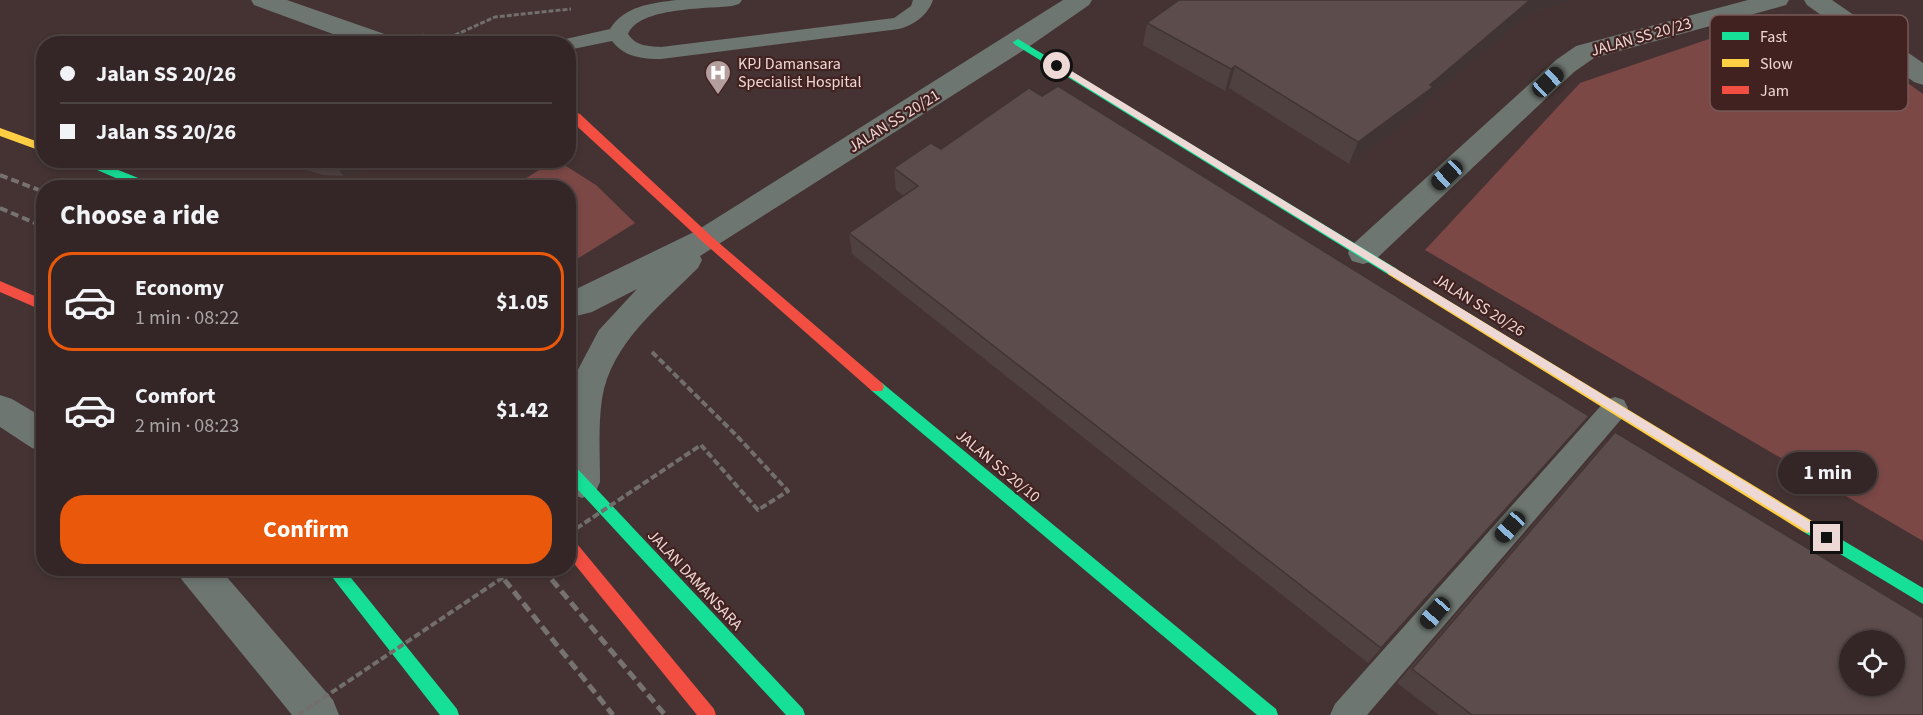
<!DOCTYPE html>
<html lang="en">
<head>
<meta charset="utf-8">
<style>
  :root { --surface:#342626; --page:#3f3232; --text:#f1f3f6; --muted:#a9a5a7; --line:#4e4343; --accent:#ea580c }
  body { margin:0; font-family:"Source Sans 3",sans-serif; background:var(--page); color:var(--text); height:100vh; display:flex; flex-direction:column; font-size:22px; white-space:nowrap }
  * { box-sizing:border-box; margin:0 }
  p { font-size:20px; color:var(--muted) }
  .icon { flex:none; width:33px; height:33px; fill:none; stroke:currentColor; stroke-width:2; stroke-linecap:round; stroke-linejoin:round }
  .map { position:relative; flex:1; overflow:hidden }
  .sheet { position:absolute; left:36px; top:180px; width:540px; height:396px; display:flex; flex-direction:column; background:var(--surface); border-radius:24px; box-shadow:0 3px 9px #0003,0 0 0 2px var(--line) }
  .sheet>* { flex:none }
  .top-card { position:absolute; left:36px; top:36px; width:540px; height:132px; border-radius:24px; box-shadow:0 3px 9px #0003,0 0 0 2px var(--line); display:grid; align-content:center; height:132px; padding:0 24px; background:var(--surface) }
  .controls { position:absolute; left:1839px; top:630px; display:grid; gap:12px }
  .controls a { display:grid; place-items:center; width:66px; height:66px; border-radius:50%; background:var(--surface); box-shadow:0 3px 9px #0003,0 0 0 2px var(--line); font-size:30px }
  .end { position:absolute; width:27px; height:27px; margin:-14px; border:8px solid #eed8d6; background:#111; box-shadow:0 0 0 3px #111 }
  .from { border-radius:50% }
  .bubble { position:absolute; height:42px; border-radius:21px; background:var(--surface); box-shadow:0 3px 9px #0003,0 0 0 2px var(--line); font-size:20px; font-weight:700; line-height:42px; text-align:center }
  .car { position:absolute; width:18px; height:36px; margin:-18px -9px; border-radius:8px; box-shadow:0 0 4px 2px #0007; background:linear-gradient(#222 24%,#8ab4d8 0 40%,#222 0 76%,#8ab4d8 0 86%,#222 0) }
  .top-card b { display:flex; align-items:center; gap:21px; height:57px; font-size:22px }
  .top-card b+b { border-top:2px solid var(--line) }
  .top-card i { width:15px; height:15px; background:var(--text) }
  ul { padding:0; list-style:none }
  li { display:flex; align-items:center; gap:18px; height:99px; margin:0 12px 9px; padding:0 12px; border:3px solid transparent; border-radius:24px }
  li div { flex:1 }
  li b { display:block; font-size:22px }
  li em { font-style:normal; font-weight:700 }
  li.selected { border-color:var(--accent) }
  li>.icon { width:54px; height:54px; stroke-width:1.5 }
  h2 { padding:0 24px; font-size:27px; line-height:72px }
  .action { display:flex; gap:12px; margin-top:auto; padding:12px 24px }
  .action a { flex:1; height:69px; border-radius:24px; background:var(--accent); color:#fff; font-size:24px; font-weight:700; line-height:69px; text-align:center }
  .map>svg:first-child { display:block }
  .green { fill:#7b4846 }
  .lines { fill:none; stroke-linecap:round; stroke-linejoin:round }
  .path-far1 { stroke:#716e6c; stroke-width:3; stroke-dasharray:5 2; stroke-linecap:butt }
  .path { stroke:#716e6c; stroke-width:4; stroke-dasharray:7 3; stroke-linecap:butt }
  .lane { fill:#6e7671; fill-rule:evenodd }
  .street { fill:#6e7671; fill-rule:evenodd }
  .fast { fill:#16e098; fill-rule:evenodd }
  .slow { fill:#ffcf43; fill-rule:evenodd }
  .jam { fill:#f24e42; fill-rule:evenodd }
  .rail-far1 { stroke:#76726f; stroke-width:4; stroke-dasharray:8 4; stroke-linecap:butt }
  .rail { stroke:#76726f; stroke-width:5; stroke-dasharray:10 5; stroke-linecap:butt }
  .path-bridge { stroke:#716e6c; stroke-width:4; stroke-dasharray:7 3; stroke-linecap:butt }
  .wall { fill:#4f4140 }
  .shaded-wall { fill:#403534 }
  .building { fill:#5c4c4b; stroke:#403534; stroke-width:1.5; fill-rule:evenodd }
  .route { fill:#eed8d6 }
  .labels { text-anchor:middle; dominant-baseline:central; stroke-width:4.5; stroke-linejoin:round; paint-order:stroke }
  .street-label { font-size:16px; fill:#eed8d6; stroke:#422221 }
  .poi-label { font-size:16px; fill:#eed8d6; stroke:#422221; text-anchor:start }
  .key { fill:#422221; stroke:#765957; stroke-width:1.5 }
  .key-label { font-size:16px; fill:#eed8d6 }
</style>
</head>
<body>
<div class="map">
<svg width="1923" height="715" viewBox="0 0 1923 715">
  <rect width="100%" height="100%" fill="#453333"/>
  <g class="green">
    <path d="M1782 14 1836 32 1923 94V541L1425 250 1580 83Z"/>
    <path d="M555 160 558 161 596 185 635 223 569 264 568 188 512 187Z"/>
  </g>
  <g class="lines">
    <g class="path-far1">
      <path d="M423 35 449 44"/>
      <path d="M442 41 495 17 571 9"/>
    </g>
    <path class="path" d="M652 352 737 436 788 491 758 510 701 445"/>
    <g class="lane">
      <path d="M677 0H742L739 4 732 6C706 9 639 7 628 34 636 46 647 46 661 47L894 18 911 6 913 0H933C928 15 914 25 899 29L661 59C642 59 624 57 612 41L568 50V44H558L561 40 610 29C624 6 652 3 677 0Z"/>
      <path d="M1615 397 1624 400 1628 408 1624 416 1367 715H1330L1335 704 1606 400Z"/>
    </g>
    <g class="street">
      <path d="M251 0H287L396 38 400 44H360L254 5Z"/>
      <path d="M1063 0H1092L1089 5 1027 48 700 256 702 260 698 268C660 306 611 343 602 399 598 426 600 455 600 482L595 493 582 498 569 493 568 396 574 377 599 330 637 289 592 312 568 318V293L696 231Z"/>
      <path d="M1748 0H1789L1786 5 1594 58 1574 72 1374 261 1363 264 1352 261 1348 253 1352 245 1556 60 1576 46Z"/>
      <path d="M1804 0H1832L1923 63V85L1914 82 1807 5Z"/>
      <path d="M0 395 12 399 44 418V452L32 448 0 427Z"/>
      <path d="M176 568H219L333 700 339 715H292L182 580Z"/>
    </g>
    <g class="fast">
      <path d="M1018 39 1397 269 1399 272 1397 275H1389L1014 44 1013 42Z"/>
      <path d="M74 160H93L156 185 158 188H139Z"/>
      <path d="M877 381 882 383 1276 709 1278 715H1257L872 391 870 387 872 383Z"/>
      <path d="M568 462 573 464 803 709 805 715H786L568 479Z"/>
      <path d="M1807 519 1923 588V604L1802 531 1799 526 1802 521Z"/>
      <path d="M325 568H343L457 709 459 715H440Z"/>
    </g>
    <g class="slow">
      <path d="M0 128 44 144V152L0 136Z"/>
      <path d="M1393 267 1812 521 1815 526 1812 531 1807 533 1802 531 1389 275 1387 272 1389 269Z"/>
    </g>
    <g class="jam">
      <path d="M568 109 580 114 711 236 882 383 884 387 882 391H872L703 242 568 118Z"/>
      <path d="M0 281 44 300V311L0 292Z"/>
      <path d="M568 537 573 539 714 709 716 715H697L568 556Z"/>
    </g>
    <g class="rail-far1">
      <path d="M0 175 44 192"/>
      <path d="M0 208 44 227"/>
    </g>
    <g class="rail">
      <path d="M495 568 613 715"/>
      <path d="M542 568 665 715"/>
    </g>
    <g class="path-bridge">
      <path d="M568 534 701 445"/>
      <path d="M298 715 517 568"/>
    </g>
  </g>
  <g class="wall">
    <path d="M1179 0H1572L1532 12 1426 101 1423 109 1349 164 1229 88 1225 91 1143 45 1147 23Z"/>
    <path d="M941 149 1589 416 1368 663 852 254 849 233 904 196 896 190 894 168Z"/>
    <path d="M298 160H386L365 171 343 176 323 175 306 170Z"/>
    <path d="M1615 432 1923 715H1439L1397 683 1597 451Z"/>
  </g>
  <g class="shaded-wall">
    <path d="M1530 0H1572L1532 12 1426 101 1423 109 1349 164 1358 142 1430 85Z"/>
    <path d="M1235 66 1229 88 1225 91 1231 69Z"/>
    <path d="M333 160H386L365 171 343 176Z"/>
  </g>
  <g class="building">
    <path d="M1179 0H1530L1430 85 1433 87 1358 142 1235 66 1231 69 1147 23Z"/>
    <path d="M1058 86 1589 416 1381 648 849 233 918 186 894 168 931 143 941 149 1029 88 1042 96Z"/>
    <path d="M1615 432 1923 618V715H1472L1412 669ZM1850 640H1894V686H1850Z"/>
  </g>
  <path class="route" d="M1055 64H1060L1831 534V541H1823L1055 68Z"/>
  <defs>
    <symbol id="hospital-pin" viewBox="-11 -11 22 30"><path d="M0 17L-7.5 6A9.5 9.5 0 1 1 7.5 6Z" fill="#b39e9d" stroke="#422221"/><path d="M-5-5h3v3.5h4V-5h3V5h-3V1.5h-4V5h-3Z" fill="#fff"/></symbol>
  </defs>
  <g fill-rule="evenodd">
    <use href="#hospital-pin" x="703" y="58" width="30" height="40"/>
  </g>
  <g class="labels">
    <g class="street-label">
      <text transform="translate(1641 37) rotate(-16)">JALAN SS 20/23</text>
      <text transform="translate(894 121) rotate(-32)">JALAN SS 20/21</text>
      <text transform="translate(1479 305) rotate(32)">JALAN SS 20/26</text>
      <text transform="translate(998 466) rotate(40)">JALAN SS 20/10</text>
      <text transform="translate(695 580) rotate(47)">JALAN DAMANSARA</text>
    </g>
    <g class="poi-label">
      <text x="738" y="64">KPJ Damansara<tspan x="738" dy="18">Specialist Hospital</tspan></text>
    </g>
  </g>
  <rect x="1710" y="15" width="198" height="96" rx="9" class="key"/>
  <rect x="1722" y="32" width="27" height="8" fill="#16e098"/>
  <rect x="1722" y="59" width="27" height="8" fill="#ffcf43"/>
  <rect x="1722" y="86" width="27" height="8" fill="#f24e42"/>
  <g class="key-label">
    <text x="1760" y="42">Fast</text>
    <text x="1760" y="69">Slow</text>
    <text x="1760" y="96">Jam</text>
  </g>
</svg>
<div class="controls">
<a><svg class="icon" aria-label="locate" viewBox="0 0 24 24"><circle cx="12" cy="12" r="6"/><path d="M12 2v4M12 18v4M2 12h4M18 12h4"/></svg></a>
</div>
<i class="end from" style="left:1057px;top:66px"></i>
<i class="end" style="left:1827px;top:538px"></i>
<div class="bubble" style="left:1778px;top:452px;width:99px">1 min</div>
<i class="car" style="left:1548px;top:82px;rotate:47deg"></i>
<i class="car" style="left:1447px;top:175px;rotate:227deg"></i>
<i class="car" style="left:1510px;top:527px;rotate:222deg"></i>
<i class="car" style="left:1435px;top:613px;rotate:221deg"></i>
<div class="top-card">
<b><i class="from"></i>Jalan SS 20/26</b>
<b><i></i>Jalan SS 20/26</b>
</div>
<section class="sheet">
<h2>Choose a ride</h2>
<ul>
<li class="selected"><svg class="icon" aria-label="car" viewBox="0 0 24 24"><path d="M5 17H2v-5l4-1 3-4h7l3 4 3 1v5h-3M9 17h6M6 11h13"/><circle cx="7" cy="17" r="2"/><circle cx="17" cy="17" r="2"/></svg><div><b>Economy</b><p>1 min · 08:22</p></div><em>$1.05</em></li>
<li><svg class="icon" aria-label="car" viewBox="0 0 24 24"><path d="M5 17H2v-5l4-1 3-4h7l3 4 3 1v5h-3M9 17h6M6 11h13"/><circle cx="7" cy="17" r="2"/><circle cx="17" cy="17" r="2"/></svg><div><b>Comfort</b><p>2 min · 08:23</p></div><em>$1.42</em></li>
</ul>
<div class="action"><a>Confirm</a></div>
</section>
</div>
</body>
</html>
